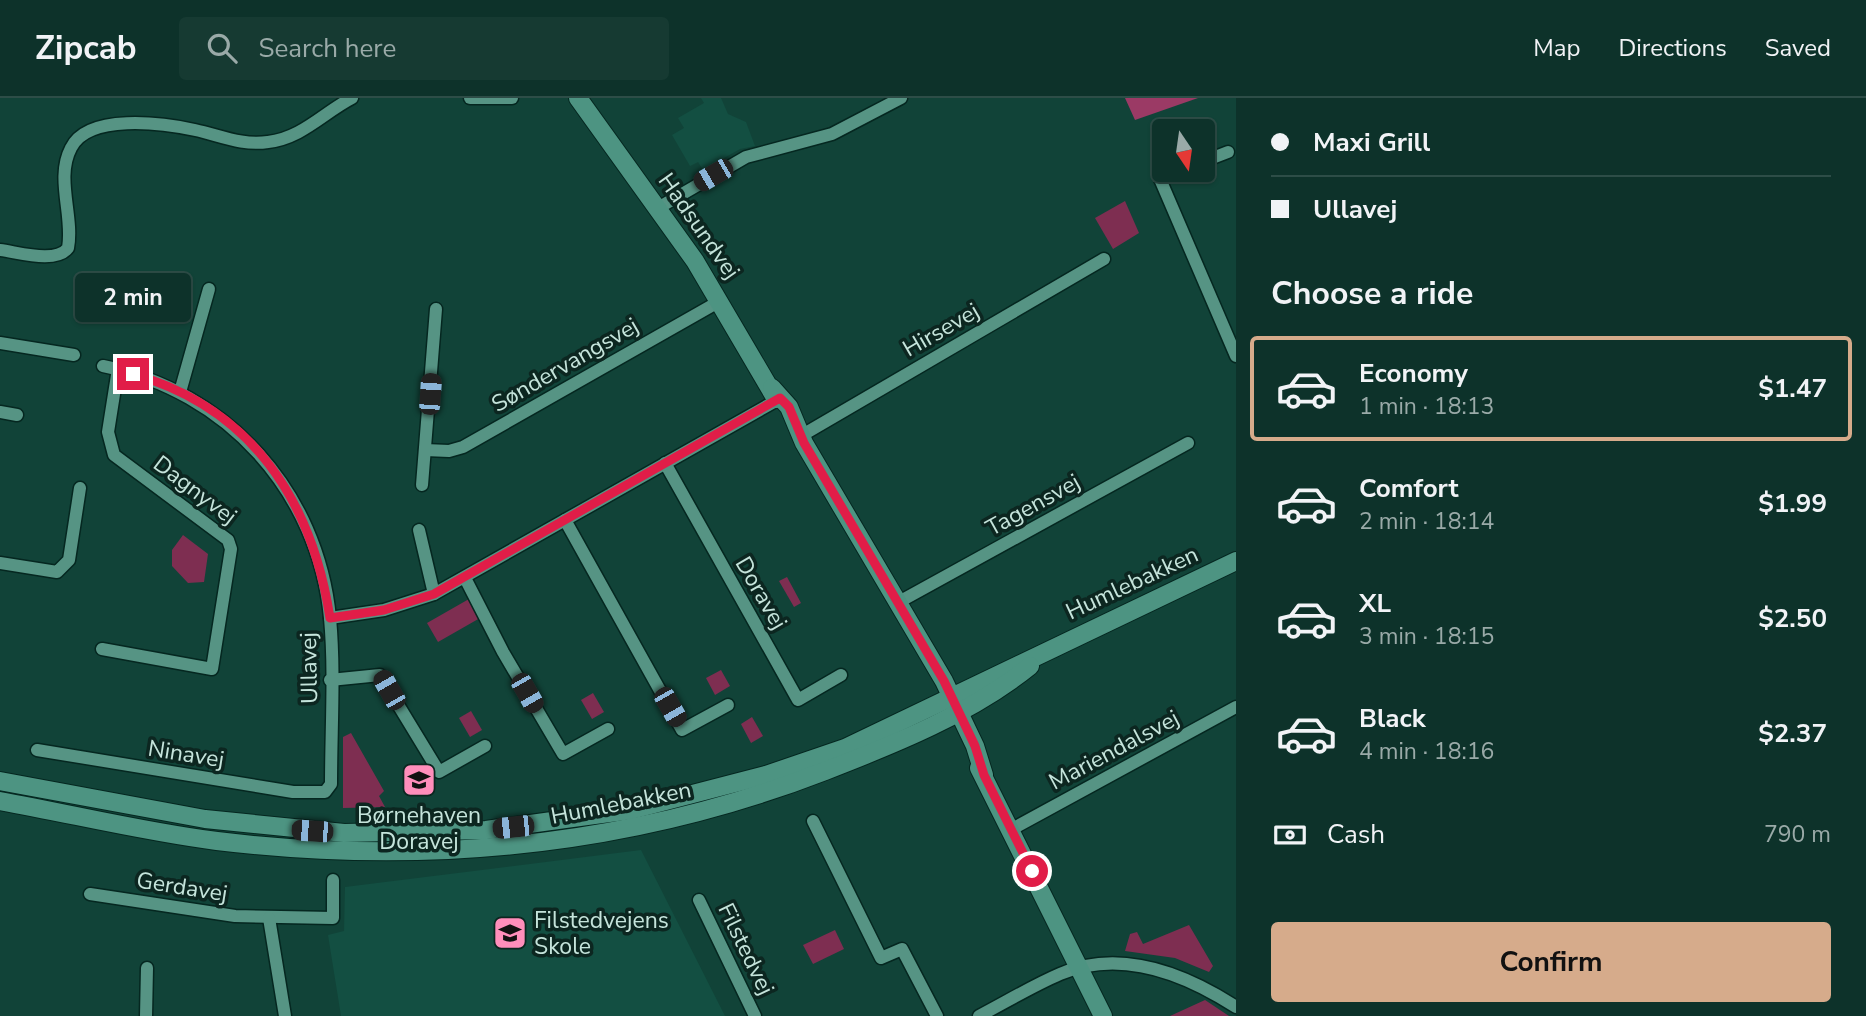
<!DOCTYPE html>
<html lang="en">
<head>
<meta charset="utf-8">
<style>
  :root { --surface:#0d322a; --page:#163a32; --text:#f1f3f6; --muted:#9aaaa8; --line:#2d4d47; --accent:#d6ab8b }
  body { margin:0; font-family:"Nunito Sans",sans-serif; background:var(--page); color:var(--text); height:100vh; display:flex; flex-direction:column; font-size:26px; white-space:nowrap }
  * { box-sizing:border-box; margin:0 }
  p { font-size:23px; color:var(--muted) }
  .icon { flex:none; width:38px; height:38px; fill:none; stroke:currentColor; stroke-width:2; stroke-linecap:round; stroke-linejoin:round }
  .map { position:relative; flex:1; overflow:hidden }
  .side { display:flex; flex-direction:column; background:var(--surface); width:630px }
  .side>* { flex:none }
  .top-card { display:grid; align-content:center; height:154px; padding:0 35px; background:var(--surface) }
  .needle { width:46px; rotate:167deg }
  .fabs { position:absolute; left:1152px; top:21px; display:grid; gap:14px }
  .fabs a { display:grid; place-items:center; width:63px; height:63px; border-radius:7px; background:var(--surface); box-shadow:0 2px 5px #0004,0 0 0 2px var(--line); font-size:35px }
  .end { position:absolute; width:32px; height:32px; margin:-16px; border:9px solid #e11d48; background:#fff; box-shadow:0 0 0 4px #fff }
  .from { border-radius:50% }
  .bubble { position:absolute; height:49px; border-radius:7px; background:var(--surface); box-shadow:0 2px 5px #0004,0 0 0 2px var(--line); font-size:23px; font-weight:700; line-height:49px; text-align:center }
  .car { position:absolute; width:21px; height:42px; margin:-21px -10px; border-radius:9px; box-shadow:0 0 5px 2px #0007; background:linear-gradient(#222 24%,#8ab4d8 0 40%,#222 0 76%,#8ab4d8 0 86%,#222 0) }
  .top-card b { display:flex; align-items:center; gap:24px; height:66px; font-size:26px }
  .top-card b+b { border-top:2px solid var(--line) }
  .top-card i { width:18px; height:18px; background:var(--text) }
  ul { padding:0; list-style:none }
  li { display:flex; align-items:center; gap:21px; height:105px; margin:0 14px 10px; padding:0 21px; border:4px solid transparent; border-radius:7px }
  li div { flex:1 }
  li b { display:block; font-size:26px }
  li em { font-style:normal; font-weight:700 }
  li.on { border-color:var(--accent) }
  li>.icon { width:63px; height:63px; stroke-width:1.5 }
  h2 { padding:0 35px; font-size:32px; line-height:84px }
  .pay { display:flex; align-items:center; gap:18px; height:77px; padding:0 35px; font-size:26px }
  .pay p { margin-inline-start:auto }
  .primary-button { display:flex; gap:14px; margin-top:auto; padding:14px 35px }
  .primary-button a { flex:1; height:80px; border-radius:7px; background:var(--accent); color:#111; font-size:28px; font-weight:700; line-height:80px; text-align:center }
  header { display:flex; align-items:center; gap:42px; box-sizing:border-box; height:98px; padding:0 35px; background:var(--surface); border-bottom:2px solid var(--line) }
  header strong { font-size:33px }
  nav { display:flex; gap:38px; margin-inline-start:auto; font-size:24px }
  .search { width:490px; height:63px; background:var(--page); display:flex; align-items:center; gap:18px; box-sizing:border-box; padding:0 24px; border-radius:7px; color:var(--muted); font-size:26px }
  main { display:flex; flex:1; min-height:0 }
  .map>svg:first-child { display:block }
  .built { fill:#134f42 }
  .green { fill:#7e2e51 }
  .forest { fill:#9b3a65 }
  .lines { fill:none; stroke-linecap:round; stroke-linejoin:round }
  .street-casing { stroke:#052720; stroke-width:15 }
  .secondary-casing { stroke:#052720; stroke-width:20 }
  .street { stroke:#569484; stroke-width:12 }
  .secondary { stroke:#4d9482; stroke-width:18 }
  .route { stroke:#e11d48; stroke-width:9 }
  .labels { text-anchor:middle; dominant-baseline:central; stroke-width:7; stroke-linejoin:round; paint-order:stroke }
  .street-label { font-size:23px; fill:#c5e4db; stroke:#0c2620 }
  .poi-label { font-size:23px; fill:#c5e4db; stroke:#0c2620 }
</style>
</head>
<body>
<header>
<strong>Zipcab</strong>
<div class="search"><svg class="icon" aria-label="search" viewBox="0 0 24 24"><circle cx="10" cy="10" r="6"/><path d="M15 15l6 6"/></svg>Search here</div>
<nav><a>Map</a><a>Directions</a><a>Saved</a></nav>
</header>
<main>
<div class="map">
<svg width="1236" height="918" viewBox="0 0 1236 918">
  <rect width="100%" height="100%" fill="#114338"/>
  <g class="built">
    <path d="M701 0H721L728 16 746 24 755 48 740 51 703 72 698 64 690 68 672 37 684 30 678 20 704 5Z"/>
    <path d="M641 752 725 918H341L328 837 344 833 345 789Z"/>
  </g>
  <g class="green">
    <path d="M1125 103 1139 135 1113 151 1095 120Z"/>
    <path d="M183 437 208 456 204 484 188 485 172 468V452Z"/>
    <path d="M787 479 801 505 794 509 779 483Z"/>
    <path d="M469 501 480 520 438 544 427 525Z"/>
    <path d="M721 572 730 588 715 597 706 580Z"/>
    <path d="M593 595 604 614 592 621 581 602Z"/>
    <path d="M471 613 482 632 470 639 459 620Z"/>
    <path d="M752 619 763 638 751 645 741 626Z"/>
    <path d="M351 635 384 693 379 698 385 709 343 710V639Z"/>
    <path d="M1189 827 1213 868 1209 874 1175 860 1125 853 1130 836 1137 834 1143 846Z"/>
    <path d="M835 832 844 851 813 866 803 847Z"/>
    <path d="M1205 902 1229 918H1170Z"/>
  </g>
  <path class="forest" d="M1125 0H1198L1135 22Z"/>
  <g class="lines">
    <defs>
      <g id="street">
        <path d="M470 0H512"/>
        <path d="M1202 64 1228 54"/>
        <path d="M1183 72 1160 81 1236 258"/>
        <path d="M658 110 746 59 832 36 901 0"/>
        <path d="M0 152C18 154 56 166 68 150 74 118 55 80 71 50 88 15 162 25 195 32 219 37 242 48 268 44 302 40 323 15 352 0"/>
        <path d="M0 245 74 257"/>
        <path d="M180 294 209 191"/>
        <path d="M0 314 17 317"/>
        <path d="M799 339 1104 161"/>
        <path d="M425 352 449 353 463 349 720 203"/>
        <path d="M665 365 798 602 841 577"/>
        <path d="M422 387 436 211"/>
        <path d="M565 422 682 632 728 607"/>
        <path d="M419 432 434 496"/>
        <path d="M0 465 57 474 69 462 80 390"/>
        <path d="M465 480 503 554 563 656 608 631"/>
        <path d="M897 505 1188 345"/>
        <path d="M330 520 384 512 434 496 781 300"/>
        <path d="M102 551 212 571 231 451 228 442 114 357 108 334 118 271"/>
        <path d="M330 582 380 577 439 674 485 648"/>
        <path d="M37 652 293 694H325L331 686C331 631 335 574 330 520 318 393 227 293 103 268"/>
        <path d="M813 723 881 860 902 851 937 918"/>
        <path d="M1012 731 1236 609"/>
        <path d="M90 796 235 818 333 820V782"/>
        <path d="M699 802 755 918"/>
        <path d="M269 820 285 918"/>
        <path d="M146 918 147 870"/>
        <path d="M979 918C1006 904 1032 888 1060 876 1121 850 1185 876 1236 909"/>
      </g>
      <g id="secondary">
        <path d="M578 0 695 163 776 301"/>
        <path d="M772 290 789 309 804 345 944 583 975 648 984 677"/>
        <path d="M979 670 1103 918"/>
        <path d="M0 683 205 721 344 735 486 732 631 712 766 677 845 650 1236 463"/>
        <path d="M0 703C72 716 145 734 217 743 425 768 629 749 825 673 895 646 972 615 1030 568"/>
      </g>
    </defs>
    <use href="#street" class="street-casing"/>
    <use href="#secondary" class="secondary-casing"/>
    <use href="#street" class="street"/>
    <use href="#secondary" class="secondary"/>
  </g>
  <g class="lines">
    <path class="route" d="M133 276C252 310 312 403 330 520L384 512 434 496 780 300 789 309 804 345 944 583 975 648 984 677 1032 773"/>
  </g>
  <defs>
    <symbol id="school-square" viewBox="-11 -11 22 22"><rect x="-9" y="-9" width="18" height="18" rx="4" fill="#ff8ebb" stroke="#0c2620"/><path d="M0-5L7-2L0 1L-7-2ZM-4 1L0 2.5L4 1V4Q0 6-4 4Z" fill="#111"/></symbol>
  </defs>
  <g fill-rule="evenodd">
    <use href="#school-square" x="400" y="663" width="38" height="38"/>
    <use href="#school-square" x="491" y="816" width="38" height="38"/>
  </g>
  <g class="labels">
    <g class="street-label">
      <text transform="translate(699 128) rotate(55)">Hadsundvej</text>
      <text transform="translate(941 232) rotate(-30)">Hirsevej</text>
      <text transform="translate(565 267) rotate(-30)">Søndervangsvej</text>
      <text transform="translate(195 392) rotate(37)">Dagnyvej</text>
      <text transform="translate(1033 407) rotate(-29)">Tagensvej</text>
      <text transform="translate(1132 485) rotate(-25)">Humlebakken</text>
      <text transform="translate(761 495) rotate(60)">Doravej</text>
      <text transform="translate(309 570) rotate(-91)">Ullavej</text>
      <text transform="translate(1114 652) rotate(-28)">Mariendalsvej</text>
      <text transform="translate(186 656) rotate(9)">Ninavej</text>
      <text transform="translate(621 705) rotate(-11)">Humlebakken</text>
      <text transform="translate(182 789) rotate(9)">Gerdavej</text>
      <text transform="translate(746 851) rotate(64)">Filstedvej</text>
    </g>
    <g class="poi-label">
      <text x="419" y="717">Børnehaven<tspan x="419" dy="26">Doravej</tspan></text>
      <text x="534" y="822" text-anchor="start">Filstedvejens<tspan x="534" dy="26">Skole</tspan></text>
    </g>
  </g>
</svg>
<div class="fabs">
<a><svg class="needle" viewBox="-14 -14 28 28"><path d="M0-13l5 13h-10z" fill="#e53935"/><path d="M0 13l5-13h-10z" fill="#9aaaa8"/></svg></a>
</div>
<i class="end from" style="left:1032px;top:773px"></i>
<i class="end" style="left:133px;top:276px"></i>
<div class="bubble" style="left:75px;top:175px;width:116px">2 min</div>
<i class="car" style="left:713px;top:77px;rotate:240deg"></i>
<i class="car" style="left:430px;top:296px;rotate:4deg"></i>
<i class="car" style="left:389px;top:592px;rotate:330deg"></i>
<i class="car" style="left:527px;top:595px;rotate:150deg"></i>
<i class="car" style="left:670px;top:609px;rotate:150deg"></i>
<i class="car" style="left:513px;top:729px;rotate:264deg"></i>
<i class="car" style="left:312px;top:733px;rotate:274deg"></i>
</div>
<section class="side">
<div class="top-card">
<b><i class="from"></i>Maxi Grill</b>
<b><i></i>Ullavej</b>
</div>
<h2>Choose a ride</h2>
<ul>
<li class="on"><svg class="icon" aria-label="car" viewBox="0 0 24 24"><path d="M5 17H2v-5l4-1 3-4h7l3 4 3 1v5h-3M9 17h6M6 11h13"/><circle cx="7" cy="17" r="2"/><circle cx="17" cy="17" r="2"/></svg><div><b>Economy</b><p>1 min · 18:13</p></div><em>$1.47</em></li>
<li><svg class="icon" aria-label="car" viewBox="0 0 24 24"><path d="M5 17H2v-5l4-1 3-4h7l3 4 3 1v5h-3M9 17h6M6 11h13"/><circle cx="7" cy="17" r="2"/><circle cx="17" cy="17" r="2"/></svg><div><b>Comfort</b><p>2 min · 18:14</p></div><em>$1.99</em></li>
<li><svg class="icon" aria-label="car" viewBox="0 0 24 24"><path d="M5 17H2v-5l4-1 3-4h7l3 4 3 1v5h-3M9 17h6M6 11h13"/><circle cx="7" cy="17" r="2"/><circle cx="17" cy="17" r="2"/></svg><div><b>XL</b><p>3 min · 18:15</p></div><em>$2.50</em></li>
<li><svg class="icon" aria-label="car" viewBox="0 0 24 24"><path d="M5 17H2v-5l4-1 3-4h7l3 4 3 1v5h-3M9 17h6M6 11h13"/><circle cx="7" cy="17" r="2"/><circle cx="17" cy="17" r="2"/></svg><div><b>Black</b><p>4 min · 18:16</p></div><em>$2.37</em></li>
</ul>
<div class="pay"><svg class="icon" aria-label="cash" viewBox="0 0 24 24"><path d="M3 7h18v10H3z"/><circle cx="12" cy="12" r="2"/></svg>Cash<p>790 m</p></div>
<div class="primary-button"><a>Confirm</a></div>
</section>
</main>
</body>
</html>
